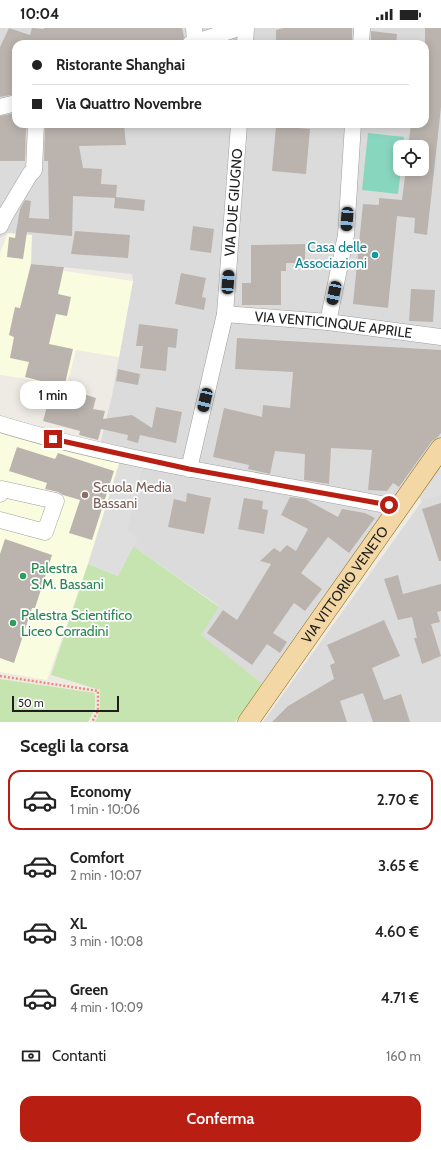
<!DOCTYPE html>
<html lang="it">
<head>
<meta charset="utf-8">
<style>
  :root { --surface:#fff; --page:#f2f2f2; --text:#222; --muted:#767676; --line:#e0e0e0; --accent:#b91e12 }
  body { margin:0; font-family:Cabin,sans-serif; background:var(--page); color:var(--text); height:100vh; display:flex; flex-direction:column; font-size:15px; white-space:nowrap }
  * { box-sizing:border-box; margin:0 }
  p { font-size:13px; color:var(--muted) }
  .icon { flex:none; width:22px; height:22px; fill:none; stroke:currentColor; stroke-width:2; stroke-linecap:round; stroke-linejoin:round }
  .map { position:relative; height:694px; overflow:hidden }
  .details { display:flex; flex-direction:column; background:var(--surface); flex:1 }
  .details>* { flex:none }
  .hud { position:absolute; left:12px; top:12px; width:417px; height:88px; border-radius:12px; box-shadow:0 2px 10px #0003; display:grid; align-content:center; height:88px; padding:0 20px; background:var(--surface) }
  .fabs { position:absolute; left:393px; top:112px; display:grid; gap:8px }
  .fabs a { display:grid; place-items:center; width:36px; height:36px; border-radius:8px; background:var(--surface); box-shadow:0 2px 10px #0003; font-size:20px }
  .scale { position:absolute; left:12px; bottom:10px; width:107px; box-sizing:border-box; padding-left:4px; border:2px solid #1e1e1e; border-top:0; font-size:11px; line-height:14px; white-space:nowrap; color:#1e1e1e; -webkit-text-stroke:3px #fff; paint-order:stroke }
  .end { position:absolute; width:18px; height:18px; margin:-9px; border:5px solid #b91e12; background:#fff; box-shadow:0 0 0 2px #fff }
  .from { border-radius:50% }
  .bubble { position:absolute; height:28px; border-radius:12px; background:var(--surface); box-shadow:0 2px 10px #0003; font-size:13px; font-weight:600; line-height:28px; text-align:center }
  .car { position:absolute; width:12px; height:24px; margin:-12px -6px; border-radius:5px; box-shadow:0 0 3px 1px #0007; background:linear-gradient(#222 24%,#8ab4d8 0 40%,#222 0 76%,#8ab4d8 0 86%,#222 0) }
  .hud b { display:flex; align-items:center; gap:14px; height:38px; font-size:15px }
  .hud b+b { border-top:1px solid var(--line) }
  .hud i { width:10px; height:10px; background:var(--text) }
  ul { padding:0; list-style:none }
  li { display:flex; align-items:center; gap:12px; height:60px; margin:0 8px 6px; padding:0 12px; border:2px solid transparent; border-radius:12px }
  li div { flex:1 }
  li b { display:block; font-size:15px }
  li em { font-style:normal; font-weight:600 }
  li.current { border-color:var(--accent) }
  li>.icon { width:36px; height:36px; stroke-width:1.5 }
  h2 { padding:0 20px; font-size:18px; line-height:48px }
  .pay { display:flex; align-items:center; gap:10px; height:44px; padding:0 20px; font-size:15px }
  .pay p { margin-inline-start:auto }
  .cta { display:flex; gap:8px; margin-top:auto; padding:8px 20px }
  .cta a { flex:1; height:46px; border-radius:12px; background:var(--accent); color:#fff; font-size:16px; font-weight:600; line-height:46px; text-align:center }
  .status { display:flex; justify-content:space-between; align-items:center; height:28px; padding:0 20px; background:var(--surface); direction:ltr }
  .status svg { height:11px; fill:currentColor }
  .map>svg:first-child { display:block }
  .residential { fill:#dcdbdb; fill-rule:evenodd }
  .education { fill:#fafcdf }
  .grass { fill:#c5e4af }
  .pitch { fill:#89d6be }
  .parking { fill:#dedede }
  .building { fill:#bbb4ae }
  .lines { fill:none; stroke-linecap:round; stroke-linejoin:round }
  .minor-casing { stroke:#9f9f9f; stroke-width:17 }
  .major-casing { stroke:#8a6a0d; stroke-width:21 }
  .path { stroke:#ed8b76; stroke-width:2.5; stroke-dasharray:2 2; stroke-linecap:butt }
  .minor { stroke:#fff; stroke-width:16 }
  .major { stroke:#f3d7a4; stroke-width:20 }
  .route { stroke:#b91e12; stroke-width:5 }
  .culture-dot { fill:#0f9aa8; stroke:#fff; stroke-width:1.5 }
  .education-dot { fill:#8d6e63; stroke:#fff; stroke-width:1.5 }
  .leisure-dot { fill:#2e9e5b; stroke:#fff; stroke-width:1.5 }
  .labels { text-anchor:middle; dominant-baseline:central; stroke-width:3.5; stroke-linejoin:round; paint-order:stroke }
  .street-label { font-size:14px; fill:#1e1e1e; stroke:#fff }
  .culture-label { font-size:14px; fill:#0d838f; stroke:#fff; text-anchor:end }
  .education-label { font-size:14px; fill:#785e54; stroke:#fff; text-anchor:start }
  .leisure-label { font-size:14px; fill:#27864d; stroke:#fff; text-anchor:start }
</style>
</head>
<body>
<div class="status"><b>10:04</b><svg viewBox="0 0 49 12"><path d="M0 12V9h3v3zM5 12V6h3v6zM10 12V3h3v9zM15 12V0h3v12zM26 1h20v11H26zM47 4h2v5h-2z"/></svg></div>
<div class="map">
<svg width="441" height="694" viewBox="0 0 441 694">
  <rect width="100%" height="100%" fill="#eeebe5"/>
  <g class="residential">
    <path d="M0 0H441V409L263 656 200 607 219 578 133 518 137 510 126 503 142 438 97 429 112 368 119 329 133 253 132 246 31 236 8 205 0 210ZM16 16H425V96H16ZM400 119H422V141H400Z"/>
    <path d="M441 447V694H263Z"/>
  </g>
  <g class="education">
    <path d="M8 205 32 207 31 236 64 239V243L133 253 119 329 76 322 66 360 22 350 0 347V225Z"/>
    <path d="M0 403 120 433 88 536 47 652 0 644Z"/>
  </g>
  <g class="grass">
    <path d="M133 518 219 579 201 607 263 656 235 694H95L100 683V662L51 647 88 536 118 548Z"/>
    <path d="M0 651 95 665V681L88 694H0Z"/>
  </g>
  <path class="pitch" d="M368 105 404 109 403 119H400L401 141 398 166 362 162Z"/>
  <g class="parking">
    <path d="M120 433 142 438 126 503 138 510 118 548 88 536Z"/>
    <path d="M439 438 441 442V467L421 473 417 464Z"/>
  </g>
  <g class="building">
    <path d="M9 0 30 7 32 0 44 1V0H182L184 9 181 16H27L20 14 19 16H16V66L0 69V19Z"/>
    <path d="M284 0H352V16L300 15V16H276V2Z"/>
    <path d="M425 0H441V79L427 207 414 205 415 190 397 188 388 280 353 276 363 176 379 177V170L402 172 406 141H422V119H408L411 96H425Z"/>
    <path d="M371 3 397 6 396 16H371Z"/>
    <path d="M236 11V16H222Z"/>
    <path d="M16 85V96H26L25 133H0V88Z"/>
    <path d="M45 96H124L126 117 79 118 83 140 102 141 101 156 117 157 116 169 145 172 144 183 114 180 115 170 73 168 72 208 27 204 23 231 7 229 9 209 15 210 20 181 25 172 31 173 29 190 49 191 48 133H44Z"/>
    <path d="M276 98 310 101 306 146 272 143Z"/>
    <path d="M193 198 214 201 211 225 190 222Z"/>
    <path d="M75 203 130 207 128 230 71 226Z"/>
    <path d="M305 216V235H286V243H281V277H242V255H251V217Z"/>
    <path d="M31 236 64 239 58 266 71 269 67 288 56 286 49 316 73 321 64 360 96 370 93 381 105 383 103 391 132 387 152 400 156 379 182 384 176 415 140 407 138 415 127 412 128 407 101 401 98 412 79 407 80 403 43 393 53 356 25 349 29 334 10 330 14 309 9 307 15 279 20 280Z"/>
    <path d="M181 245 206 250 202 269 206 270 204 282 175 276Z"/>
    <path d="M411 261 435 262 433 294 409 293Z"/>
    <path d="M139 296 178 301 176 320 168 319 166 343 140 340 143 318H136Z"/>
    <path d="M237 310 441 322V405L438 409 432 413 399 459 393 455 387 463 368 462 372 422 331 420 329 456 304 452 305 426 275 423 270 446 248 441 249 437 213 429 224 380 262 389 263 377 290 380 293 344 235 341Z"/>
    <path d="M118 341 140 346 138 357 116 353Z"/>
    <path d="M17 419 55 431 58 425 114 443 92 512 69 505 80 472 63 467 58 464 45 461 47 455 9 443Z"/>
    <path d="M187 465 211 470 204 506 168 499 174 471 186 474Z"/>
    <path d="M290 469 305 471 338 489 342 481 365 485 375 490 349 525 328 509 301 545 322 561 305 583 294 575 273 605 287 614 280 625 267 616 252 637 207 605 223 582 237 592 271 536 260 533 274 520 280 524 287 517 296 523 308 501 281 487Z"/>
    <path d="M244 470 263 473 262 481 268 482 264 506 238 501Z"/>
    <path d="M441 475V533H439L422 481Z"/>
    <path d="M5 511 52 527 35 580H32L14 635 0 630V526Z"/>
    <path d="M398 547 403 566 441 556V583L437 584 440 594 431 596 441 628 422 636 414 610H417L412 589 398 592 384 551Z"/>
    <path d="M384 592 400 628 372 640 384 672 401 666 410 694H373L363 665 340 673 347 694H272L288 678 334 651 330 637 335 635 327 617Z"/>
  </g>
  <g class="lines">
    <defs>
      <g id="minor">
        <path d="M194 0 195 14"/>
        <path d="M190 16 239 0"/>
        <path d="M245 16 246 0"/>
        <path d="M361 16 362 0"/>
        <path d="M0 79 16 75"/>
        <path d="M0 198 6 186 30 146 34 142 36 96"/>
        <path id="s1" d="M225 286 328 294 441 309"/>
        <path d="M328 294 346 207 353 96"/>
        <path d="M0 396C130 436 267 452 400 480"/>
        <path id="s2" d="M189 441 225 286 239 96"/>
        <path d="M0 466 2 461 56 473 45 504 0 492"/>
      </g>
      <g id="major">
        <path id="s3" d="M248 694 441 420"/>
      </g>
    </defs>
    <use href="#minor" class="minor-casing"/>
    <use href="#major" class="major-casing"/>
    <path class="path" d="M0 648 98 663V683L92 694"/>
    <use href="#minor" class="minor"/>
    <use href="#major" class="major"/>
  </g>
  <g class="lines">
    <path class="route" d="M53 411 189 441 389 477"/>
  </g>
  <circle class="culture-dot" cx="375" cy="227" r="4"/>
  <circle class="education-dot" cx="85" cy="467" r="4"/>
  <g class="leisure-dot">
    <circle cx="23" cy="548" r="4"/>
    <circle cx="13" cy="595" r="4"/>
  </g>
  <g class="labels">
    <g class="street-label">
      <text stroke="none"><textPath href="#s2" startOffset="271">VIA DUE GIUGNO</textPath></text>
      <text stroke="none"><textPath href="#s1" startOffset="109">VIA VENTICINQUE APRILE</textPath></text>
      <text stroke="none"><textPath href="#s3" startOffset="168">VIA VITTORIO VENETO</textPath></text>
    </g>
    <g class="culture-label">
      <text x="367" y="219">Casa delle<tspan x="367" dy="16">Associazioni</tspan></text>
    </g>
    <g class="education-label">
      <text x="93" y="459">Scuola Media<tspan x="93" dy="16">Bassani</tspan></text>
    </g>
    <g class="leisure-label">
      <text x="31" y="540">Palestra<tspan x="31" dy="16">S.M. Bassani</tspan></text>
      <text x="21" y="587">Palestra Scientifico<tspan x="21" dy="16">Liceo Corradini</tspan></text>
    </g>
  </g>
</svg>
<div class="fabs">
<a><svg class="icon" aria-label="locate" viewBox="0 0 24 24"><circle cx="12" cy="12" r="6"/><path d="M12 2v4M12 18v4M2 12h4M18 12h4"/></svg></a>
</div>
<div class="scale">50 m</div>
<i class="end from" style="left:389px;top:477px"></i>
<i class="end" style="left:53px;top:411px"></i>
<div class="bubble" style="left:20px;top:353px;width:66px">1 min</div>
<i class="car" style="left:347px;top:191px;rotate:184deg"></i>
<i class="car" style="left:228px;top:254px;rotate:4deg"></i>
<i class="car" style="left:334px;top:265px;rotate:192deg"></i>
<i class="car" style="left:205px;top:372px;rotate:193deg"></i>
<div class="hud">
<b><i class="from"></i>Ristorante Shanghai</b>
<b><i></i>Via Quattro Novembre</b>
</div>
</div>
<section class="details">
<h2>Scegli la corsa</h2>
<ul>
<li class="current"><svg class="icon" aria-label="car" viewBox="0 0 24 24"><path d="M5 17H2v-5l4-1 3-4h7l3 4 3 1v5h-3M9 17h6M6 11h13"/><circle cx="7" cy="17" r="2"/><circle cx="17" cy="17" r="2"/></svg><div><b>Economy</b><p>1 min · 10:06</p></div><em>2.70 €</em></li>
<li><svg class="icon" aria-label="car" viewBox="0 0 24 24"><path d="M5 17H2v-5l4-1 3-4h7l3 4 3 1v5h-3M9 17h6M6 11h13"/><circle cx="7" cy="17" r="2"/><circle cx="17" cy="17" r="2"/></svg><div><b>Comfort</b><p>2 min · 10:07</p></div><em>3.65 €</em></li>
<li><svg class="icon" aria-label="car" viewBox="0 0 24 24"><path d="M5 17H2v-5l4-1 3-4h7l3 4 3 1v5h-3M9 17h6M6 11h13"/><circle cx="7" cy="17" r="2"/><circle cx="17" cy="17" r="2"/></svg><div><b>XL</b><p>3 min · 10:08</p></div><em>4.60 €</em></li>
<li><svg class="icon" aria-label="car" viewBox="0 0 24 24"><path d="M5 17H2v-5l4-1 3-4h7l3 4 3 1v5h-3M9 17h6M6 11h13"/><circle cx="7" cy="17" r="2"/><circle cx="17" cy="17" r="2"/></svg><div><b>Green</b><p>4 min · 10:09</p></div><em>4.71 €</em></li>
</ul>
<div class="pay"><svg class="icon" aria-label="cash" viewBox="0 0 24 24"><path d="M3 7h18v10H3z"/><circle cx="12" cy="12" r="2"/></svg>Contanti<p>160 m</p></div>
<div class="cta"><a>Conferma</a></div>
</section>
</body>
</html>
